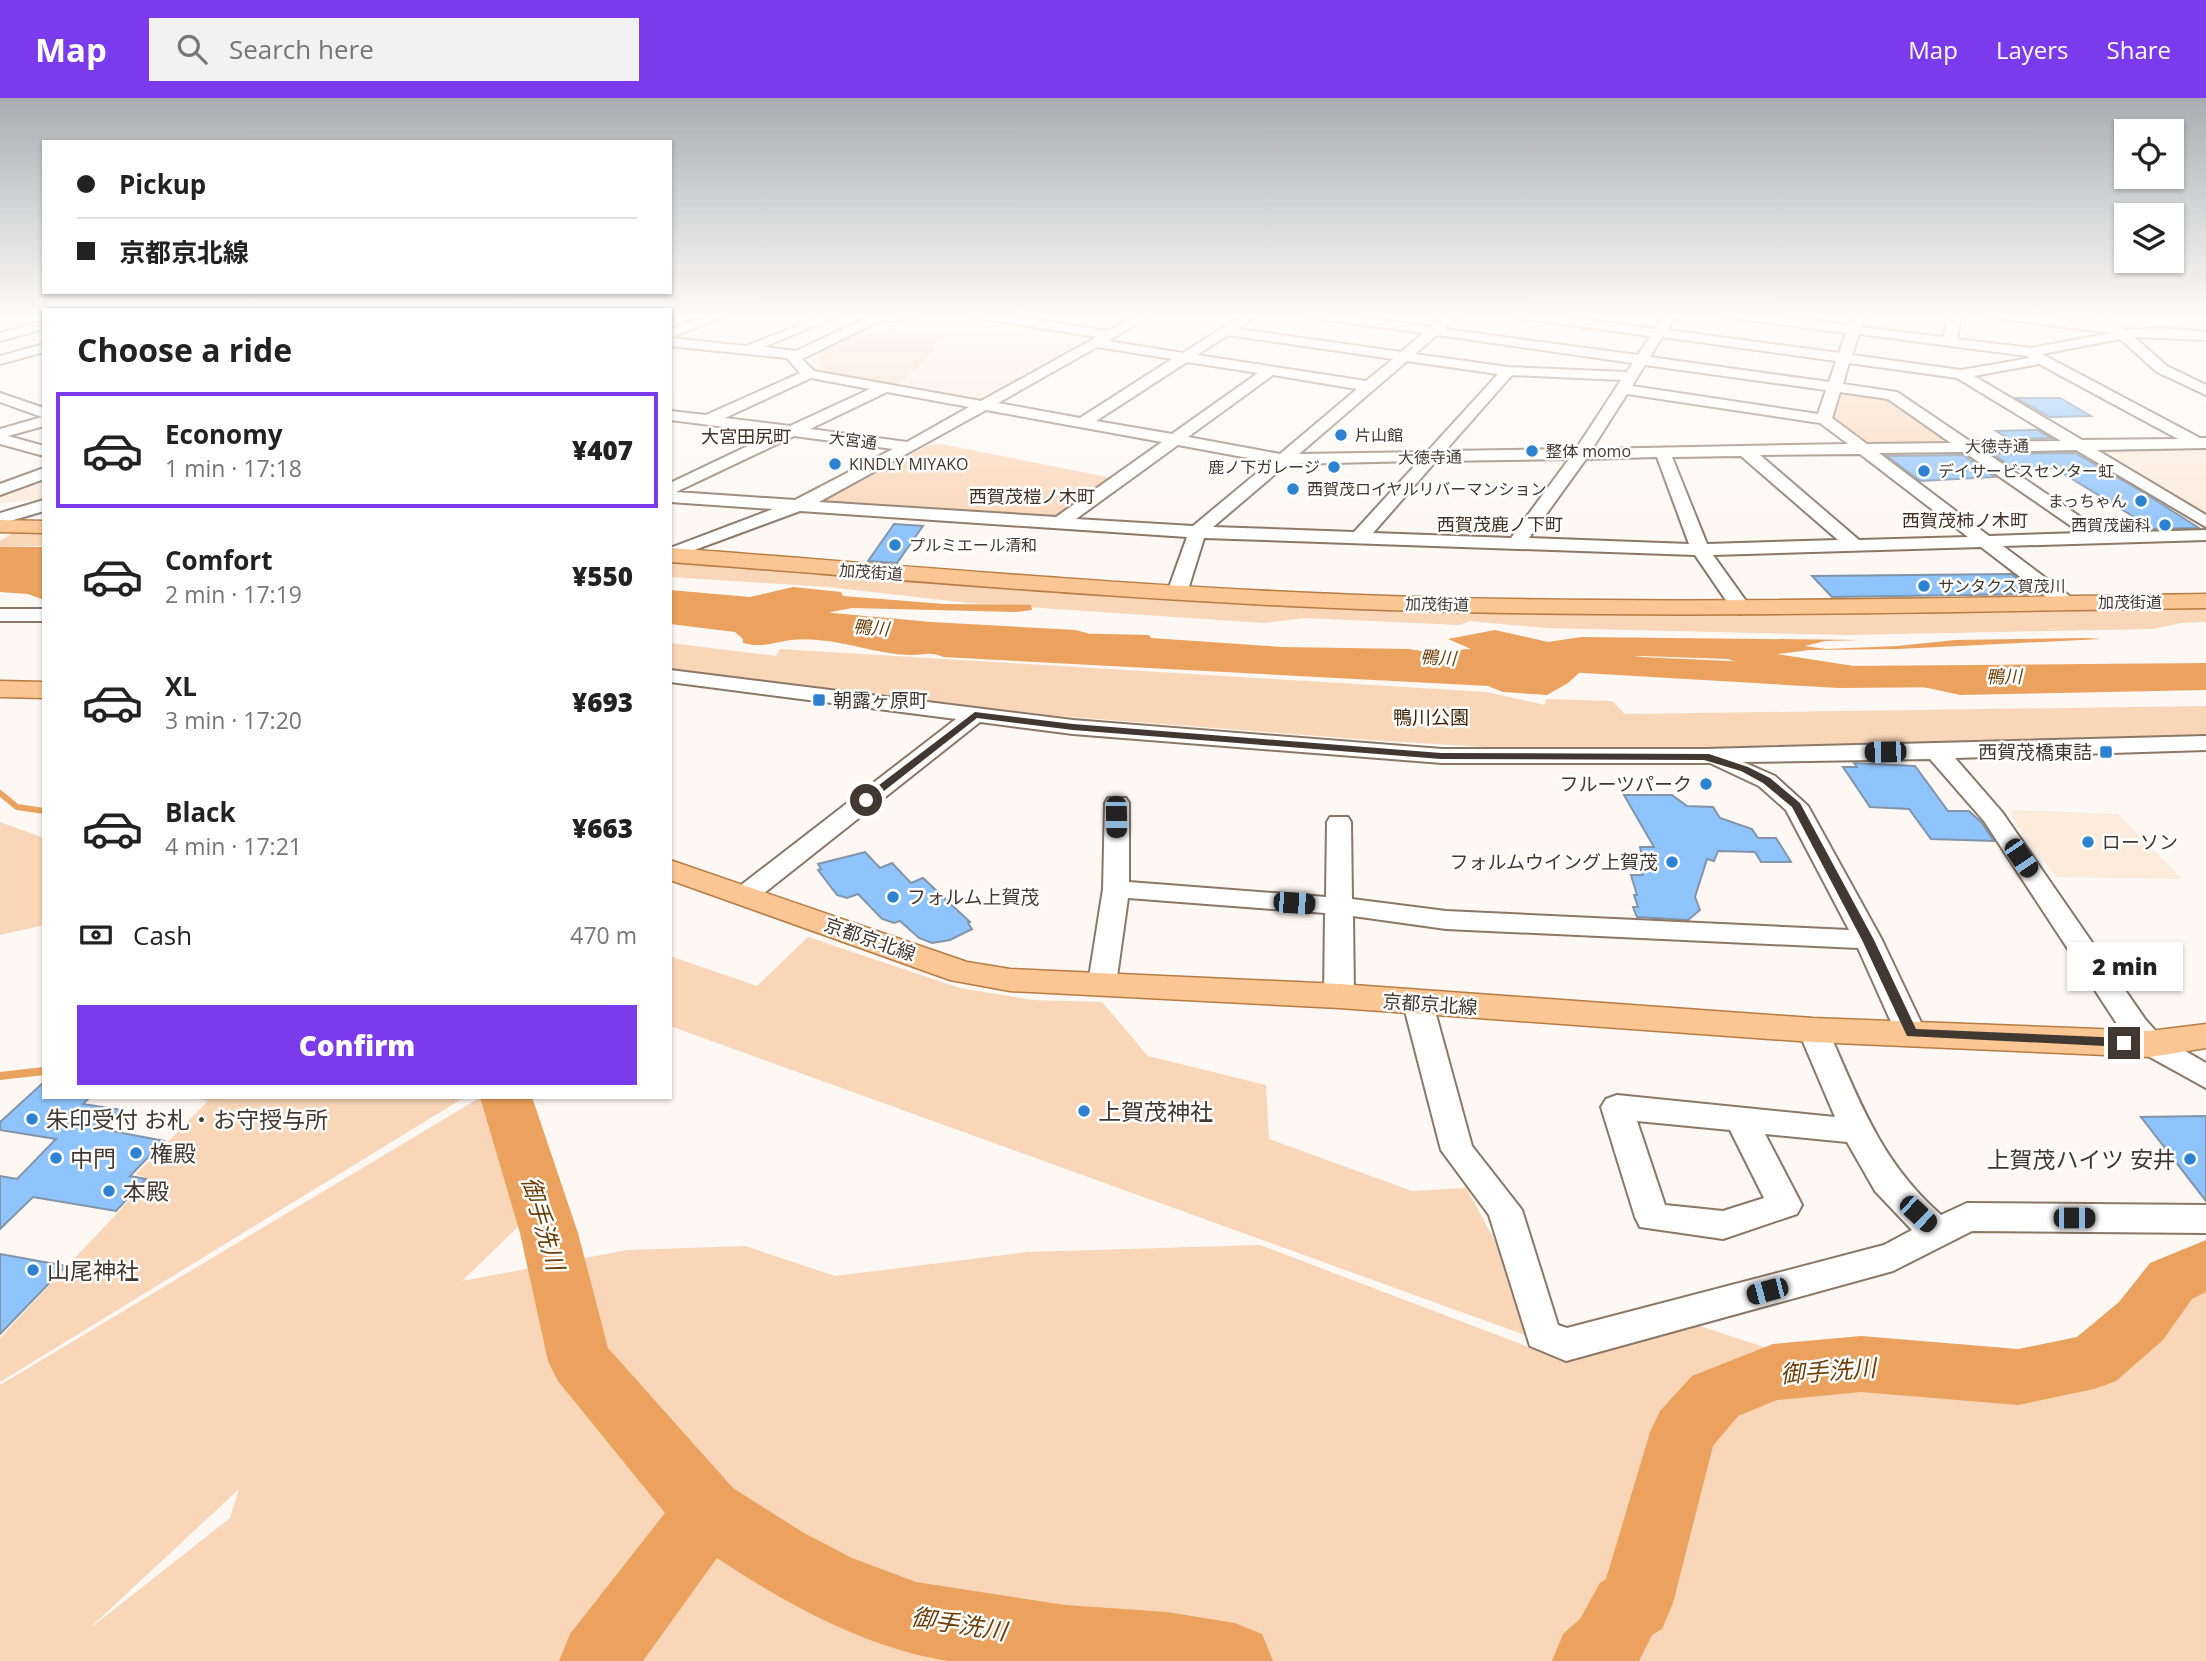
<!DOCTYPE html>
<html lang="en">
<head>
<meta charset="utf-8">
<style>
  :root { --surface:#fff; --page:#f2f2f2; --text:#222; --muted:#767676; --line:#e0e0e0; --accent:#7c3aed }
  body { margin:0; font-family:"Open Sans","Noto Sans JP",sans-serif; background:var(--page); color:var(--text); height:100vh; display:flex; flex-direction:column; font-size:26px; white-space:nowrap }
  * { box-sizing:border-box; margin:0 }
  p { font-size:23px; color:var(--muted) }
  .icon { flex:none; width:38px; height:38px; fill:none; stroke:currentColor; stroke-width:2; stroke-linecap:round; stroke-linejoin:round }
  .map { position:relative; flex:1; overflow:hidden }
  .panel { position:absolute; left:42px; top:210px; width:630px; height:791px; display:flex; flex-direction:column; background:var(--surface); border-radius:0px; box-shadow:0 2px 5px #0004 }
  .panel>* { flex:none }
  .hud { position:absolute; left:42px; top:42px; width:630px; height:154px; border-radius:0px; box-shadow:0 2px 5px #0004; display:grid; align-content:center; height:154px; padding:0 35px; background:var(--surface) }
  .tools { position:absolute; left:2114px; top:21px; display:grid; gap:14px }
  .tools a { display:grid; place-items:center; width:70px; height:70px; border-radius:0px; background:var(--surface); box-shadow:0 2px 5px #0004; font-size:35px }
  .end { position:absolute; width:32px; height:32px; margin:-16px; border:9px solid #413831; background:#fff; box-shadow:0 0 0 4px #fff }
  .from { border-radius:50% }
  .bubble { position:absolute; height:49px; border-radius:0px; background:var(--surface); box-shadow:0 2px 5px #0004; font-size:23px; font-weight:800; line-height:49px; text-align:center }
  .car { position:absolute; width:21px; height:42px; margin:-21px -10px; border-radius:9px; box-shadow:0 0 5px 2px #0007; background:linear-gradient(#222 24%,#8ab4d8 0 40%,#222 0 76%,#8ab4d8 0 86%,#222 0) }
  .hud b { display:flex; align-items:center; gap:24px; height:66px; font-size:26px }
  .hud b+b { border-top:2px solid var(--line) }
  .hud i { width:18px; height:18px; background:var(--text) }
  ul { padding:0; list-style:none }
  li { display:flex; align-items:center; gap:21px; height:116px; margin:0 14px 10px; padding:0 21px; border:4px solid transparent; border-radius:0px }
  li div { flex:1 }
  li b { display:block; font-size:26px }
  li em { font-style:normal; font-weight:800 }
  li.on { border-color:var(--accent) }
  li>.icon { width:63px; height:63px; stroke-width:1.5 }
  h2 { padding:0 35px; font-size:32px; line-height:84px }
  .pay { display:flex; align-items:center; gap:18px; height:77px; padding:0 35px; font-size:26px }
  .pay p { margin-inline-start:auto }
  .primary-button { display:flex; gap:14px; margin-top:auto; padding:14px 35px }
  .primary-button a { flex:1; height:80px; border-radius:0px; background:var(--accent); color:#fff; font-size:28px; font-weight:800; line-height:80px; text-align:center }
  header { display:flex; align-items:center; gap:42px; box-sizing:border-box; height:98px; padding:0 35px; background:var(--accent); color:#fff }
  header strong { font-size:33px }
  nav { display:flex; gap:38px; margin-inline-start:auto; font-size:24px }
  .search { width:490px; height:63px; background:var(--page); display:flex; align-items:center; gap:18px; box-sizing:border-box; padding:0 24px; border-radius:0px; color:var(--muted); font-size:26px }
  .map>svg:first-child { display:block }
  .built { fill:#fceadb }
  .green { fill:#fad6b8; fill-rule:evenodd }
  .water { fill:#eba25e }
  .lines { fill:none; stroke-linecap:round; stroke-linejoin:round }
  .stream-far1 { stroke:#eba25e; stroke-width:6 }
  .stream { stroke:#eba25e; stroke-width:8 }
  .river { fill:#eba25e; fill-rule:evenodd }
  .building { fill:#8ec3fb; stroke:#8294a8; stroke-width:2 }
  .minor-casing { stroke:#8b7766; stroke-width:4 }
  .major-casing { stroke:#b77c43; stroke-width:3 }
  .minor { fill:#fff; fill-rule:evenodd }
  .major { fill:#fac694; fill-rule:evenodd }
  .route { fill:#413831 }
  .poi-dot { fill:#2d82d1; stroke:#fff; stroke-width:2.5 }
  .labels { text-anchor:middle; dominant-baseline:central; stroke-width:5; stroke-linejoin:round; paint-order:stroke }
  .far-poi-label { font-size:16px; fill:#413831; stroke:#fff; text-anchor:start }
  .far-street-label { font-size:16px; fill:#413831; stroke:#fff }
  .far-neighbourhood-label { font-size:18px; fill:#433222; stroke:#fff }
  .far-water-label { font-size:18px; font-style:italic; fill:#6d3e07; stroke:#fff }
  .poi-label { font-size:19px; fill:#413831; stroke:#fff; text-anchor:start }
  .park-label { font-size:19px; fill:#422507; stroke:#fff }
  .street-label { font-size:19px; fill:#413831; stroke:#fff }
  .near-poi-label { font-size:23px; fill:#413831; stroke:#fff; text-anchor:start }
  .near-water-label { font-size:24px; font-style:italic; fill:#6d3e07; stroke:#fff }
</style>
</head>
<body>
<header>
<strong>Map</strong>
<div class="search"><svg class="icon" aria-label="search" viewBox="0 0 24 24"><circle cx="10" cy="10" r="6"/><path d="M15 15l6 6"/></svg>Search here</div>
<nav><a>Map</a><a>Layers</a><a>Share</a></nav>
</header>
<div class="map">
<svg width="2206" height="1563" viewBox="0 0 2206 1563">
  <rect width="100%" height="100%" fill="#fdf8f4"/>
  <g class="built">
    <path d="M937 216H960L1095 239 984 301 975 302 825 274 808 261 884 223Z"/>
    <path d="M2206 348V416L2100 352 2104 350Z"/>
    <path d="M44 379V401L0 405V396Z"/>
    <path d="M2013 712 2118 716 2182 781 2056 779 2016 727 2011 715Z"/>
  </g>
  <g class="green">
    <path d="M884 232 944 239 931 249 937 250 898 287 828 273 819 266V254L855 237Z"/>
    <path d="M1840 291 1887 298 1955 345 1872 347 1862 344 1831 322Z"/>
    <path d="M941 346 1107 379 1109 382 1053 421 824 406 821 404 929 347Z"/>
    <path d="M17 432H44V448L0 449V443Z"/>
    <path d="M670 461 1482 513 1873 515 2206 510V524L2181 525 2153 531 1847 537 1545 530 1470 523 1459 527 1305 520 1263 525 969 505 828 489 670 479Z"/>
    <path d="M670 545 776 558 780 551 1486 594 1545 607 1546 601 1612 603 1625 616 2206 608V638L1550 653 1370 642 1058 618 670 572Z"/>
    <path d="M0 724 44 740V827L0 837Z"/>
    <path d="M808 839 960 890 1033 902 1102 904 1148 958 1266 987 1269 1041 1412 1093 1466 1090 1495 1143 1525 1237 670 928V858L757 888Z"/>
    <path d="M190 999H465L0 1284V1240L149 1081 136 1076 208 1003Z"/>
    <path d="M481 999H485L524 1123 462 1183 628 1152 745 1148 835 1178 1027 1154 1260 1147 1539 1253 1567 1259 1685 1223 1865 1282 2056 1285 2129 1254 2165 1218 2189 1186 2206 1180V1563H0V1287ZM239 1391 230 1420 93 1528V1527Z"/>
  </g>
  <g class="water">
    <path d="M0 449H44V502L28 496 0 494Z"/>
    <path d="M793 489 841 494 843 498 944 506 1031 507 1032 512 1016 514 852 510 831 514 826 519C867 539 943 548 989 544 1015 542 1035 526 1061 535L1149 537 1151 540 1282 549 1409 551 1427 554 1471 551 1448 541 1495 532 1548 544 1581 539 1861 542 1825 543 1805 548 1826 551 1897 548 1955 542 2087 540 2101 541 1898 551 1810 552 1777 556 1957 584 2206 582V592L1960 597 1891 582 1812 576 1774 577 1728 561 1642 558 1591 564 1568 585 1547 597 1503 594 1488 588 943 559C932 553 923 557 911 557 871 556 831 537 791 542 770 545 765 550 743 545V541L735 534 670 526V492L750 499Z"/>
  </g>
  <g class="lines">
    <path class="stream-far1" d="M0 695 17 709 44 713"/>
    <path class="stream" d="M0 978 44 973"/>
    <g class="river">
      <path d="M670 500 931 524 1075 532 1087 535 1092 542 1087 549 1075 552 931 544 670 520Z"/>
      <path d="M1529 554 1839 568 2206 565V587L1839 590 1517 571 1512 564 1517 557Z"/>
      <path d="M480 999H532L578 1135 608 1250 733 1390 804 1435 852 1460 916 1484 1065 1507 1167 1514 1235 1525 1262 1536 1273 1563H948C865 1550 786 1506 717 1460L643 1563H559L570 1536 665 1415 558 1283 548 1263 520 1135Z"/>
      <path d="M2206 1142V1194L2192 1201 2163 1242 2116 1283 2094 1291 2018 1307 1861 1294 1777 1302 1738 1318 1713 1348 1673 1505 1662 1531 1652 1537 1639 1563H1552L1563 1536 1580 1521 1600 1485 1606 1481 1650 1334 1660 1313 1692 1278 1773 1246 1861 1238 2018 1251 2077 1239 2119 1204 2150 1165Z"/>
    </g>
  </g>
  <g class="building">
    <path d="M2016 300H2060L2091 318 2050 319Z"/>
    <path d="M2037 332 2052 340 2009 341 1996 333Z"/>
    <path d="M2075 355 2141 393 2199 430 2144 431 2130 423 2139 422 2054 370 2015 371 1993 356Z"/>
    <path d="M1963 357 1995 379 1920 383 1887 358Z"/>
    <path d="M894 426 923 428 897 465 868 463Z"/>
    <path d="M2012 476 2036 496 1832 499 1812 478Z"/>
    <path d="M1854 665 1915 668 1948 713H1969L1982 725 1994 743 1931 741 1909 711 1870 709 1843 669H1857Z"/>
    <path d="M1624 697H1672L1687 708 1713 709 1720 720 1752 731 1758 740H1776L1791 764H1761L1755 754 1718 753 1714 763 1707 761 1695 799 1700 812 1688 822 1637 819 1633 809H1638L1634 797H1637L1631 777H1643L1638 764H1643L1640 749H1654Z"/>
    <path d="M865 754 880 770 892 765 911 785 923 780 970 824 968 825 972 831 950 842 932 845 919 840 900 823 894 825 882 821 858 796 847 800 837 797 818 772 821 771 818 766Z"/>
    <path d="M44 984V999H90L83 1006 121 1012 101 1031 164 1043 130 1078 146 1081 116 1113 33 1099 0 1131V1078L17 1081 56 1041 0 1032V1024Z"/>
    <path d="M2206 1018V1103L2141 1019Z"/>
    <path d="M0 1156 66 1168 0 1236Z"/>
  </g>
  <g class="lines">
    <defs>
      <g id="minor">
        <path d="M713 216H730L670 240V231Z"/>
        <path d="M827 216H843L764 249 796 253 868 219 919 216 913 220 875 225 802 261 814 273 981 303 1097 239 976 220 970 216H998L1108 233 1138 216H1153L1108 243 1183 255 1244 216H1258L1238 231 1401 254 1423 235 1312 220 1306 216H1337L1431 229 1447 216H1460L1444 231 1638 257 1650 238 1518 220 1512 216H1543L1655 231 1665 216H1677L1667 232 1839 255 1846 235 1729 220 1723 216H1756L1849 227 1853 216H1865L1861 229 1944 239 1949 216H1961L1957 241 2031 250 2112 235 1992 220 1986 216H2024L2094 223 2085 216H2099L2125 232 2161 230 2206 234V242L2134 239 2167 268 2206 287V297L2157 274 2120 241 2042 256 2200 340H2206V350L2097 352 2206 417V429L2076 352 1985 354 2104 435 2206 432V442L2003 448 2072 500 2075 504 2072 508H2058L1981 449 1713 457 1751 510 1741 516 1734 514 1695 457 1204 440 1187 495 1177 501 1167 495 1187 439 800 413 670 461V450L773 411 670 404V385L775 335 670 322V313L706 317 800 275 787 260 670 248V240L746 248ZM1859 236 2027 258 2030 260 1961 272 1852 257ZM1228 237 1393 261 1366 283 1197 257ZM1437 237 1633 265 1627 274 1508 269 1415 256ZM1662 239 1836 263 1829 284 1650 259ZM1097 249 1172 261 1080 320 998 305ZM1407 263 1498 276 1427 354 1299 356ZM1187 264 1258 275 1172 336 1096 323ZM1849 265 1957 280 2061 343 1971 344 1897 294 1843 286ZM2039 266 2178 341 2082 342 1974 278ZM1645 267 1826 292 1818 316 1632 288ZM1273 277 1357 291 1280 356 1188 339ZM1512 277 1621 282 1576 351 1445 353ZM811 280 870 291 790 328 725 320ZM887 294 969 309 907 344 810 331ZM1840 294 1888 301 1951 345 1867 346 1832 320ZM1627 296 1820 325 1848 346 1592 351ZM986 312 1162 344 1056 419 819 404ZM794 338 893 351 795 402 676 394ZM1178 347 1270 364 1193 428 1076 421ZM1964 354 2081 435 1989 438 1879 355ZM1860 356 1968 439 1859 442 1760 357ZM1741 358 1838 442 1707 446 1672 359ZM1657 359 1689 446 1529 440 1586 361ZM1569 361 1511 440 1373 435 1436 363ZM1419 363 1354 434 1213 429 1287 366Z"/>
        <path d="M44 223V231L0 243V235Z"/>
        <path d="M44 246V254L0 266V258Z"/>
        <path d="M0 295 44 310V328L8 338 44 348V358L0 346V331L42 319 0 304Z"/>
        <path d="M44 370V381L0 397V386Z"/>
        <path d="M44 402V413L0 426V415Z"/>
        <rect x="0" y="511" width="44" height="12"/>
        <path d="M670 572 1073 622 1442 651H1705L2206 638V652L1955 660 2002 714 2145 921 2161 939 2206 965V990L2139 953 2123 935 1984 723 1930 661 1743 664 1775 678 1808 708 1882 842 1926 935 1922 942 1911 945 1900 942 1896 935 1858 850 1446 831 1353 818 1354 898 1349 905 1339 908 1329 905 1324 898 1325 815 1128 800 1116 886 1112 893 1102 896 1092 893 1088 886 1103 791 1105 705 1108 700H1126L1129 705V784L1326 799 1327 724 1330 719H1348L1351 724 1352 801 1446 813 1849 832 1786 712 1759 688 1710 665H1442L1073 636 980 624 754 803H736L732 797 736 791 956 621 670 584Z"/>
        <path d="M1423 897 1433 900 1438 907 1435 913 1472 1048 1522 1112 1558 1227 1567 1230 1884 1147 1912 1132 1875 1093 1847 1044 1765 1036 1802 1107 1797 1116 1723 1141 1640 1129 1635 1119 1601 1009 1606 1001 1617 997 1835 1019 1798 932 1802 925 1813 922 1824 925 1828 932C1860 1004 1880 1063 1941 1117L1967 1105 2206 1107V1135L1972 1133 1893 1173 1566 1263 1530 1248 1489 1117 1441 1052 1405 913 1413 900ZM1637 1023 1730 1032 1764 1100 1723 1113 1665 1107Z"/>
      </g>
      <g id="major">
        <path d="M0 422 44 423V435L0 434Z"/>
        <path d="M670 450C909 468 1148 490 1387 498 1660 507 1933 500 2206 496V510C1933 514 1660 521 1387 512 1148 504 909 482 670 464Z"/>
        <path d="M0 583 44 584V600L0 599Z"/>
        <path d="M670 762 967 864 1010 871 1339 886 1813 920 2150 933 2206 926V950L2150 959 1813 944 1339 910 1010 893 950 882 670 782Z"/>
      </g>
    </defs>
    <use href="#minor" class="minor-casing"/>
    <use href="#major" class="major-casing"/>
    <use href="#minor" class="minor"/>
    <use href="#major" class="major"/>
  </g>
  <linearGradient id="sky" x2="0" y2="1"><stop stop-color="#a9adb1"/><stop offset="0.5" stop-color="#fefcfa"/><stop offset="1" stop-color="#fefcfa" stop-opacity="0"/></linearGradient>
  <rect width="2206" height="435" fill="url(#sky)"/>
  <path class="route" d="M975 614 1073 626 1441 655 1709 656 1748 669 1770 680 1800 705 1874 842 1916 931 2124 940 2130 945 2124 949 1907 938 1862 842 1792 709 1763 685 1741 673 1704 662 1441 661 1073 632 977 620 870 704H862V700Z"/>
  <g class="poi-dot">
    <circle cx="1341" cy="337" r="7"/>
    <circle cx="1532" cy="353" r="7"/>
    <circle cx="835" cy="366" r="7"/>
    <circle cx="1334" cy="369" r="7"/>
    <circle cx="1924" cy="373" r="7"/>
    <circle cx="1293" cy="391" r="7"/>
    <circle cx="2141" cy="403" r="7"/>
    <circle cx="2165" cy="427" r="7"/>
    <circle cx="895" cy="447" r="7"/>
    <circle cx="1924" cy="488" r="7"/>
    <rect x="812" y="595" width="14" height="14" rx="3.5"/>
    <rect x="2099" y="647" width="14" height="14" rx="3.5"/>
    <circle cx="1706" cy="686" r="7"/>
    <circle cx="2088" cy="744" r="7"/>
    <circle cx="1672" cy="764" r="7"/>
    <circle cx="893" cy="799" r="7"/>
    <circle cx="1084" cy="1013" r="7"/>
    <circle cx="32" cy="1021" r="7"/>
    <circle cx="136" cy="1055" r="7"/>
    <circle cx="56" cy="1060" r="7"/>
    <circle cx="2190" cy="1061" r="7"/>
    <circle cx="109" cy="1093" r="7"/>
    <circle cx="33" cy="1172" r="7"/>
  </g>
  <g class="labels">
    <g class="far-poi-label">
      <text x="1355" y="337">片山館</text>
      <text x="1546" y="353">整体 momo</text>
      <text x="849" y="366">KINDLY MIYAKO</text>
      <text x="1320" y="369" text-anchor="end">鹿ノ下ガレージ</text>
      <text x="1938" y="373">デイサービスセンター虹</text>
      <text x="1307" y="391">西賀茂ロイヤルリバーマンション</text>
      <text x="2127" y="403" text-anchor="end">まっちゃん</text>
      <text x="2151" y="427" text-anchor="end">西賀茂歯科</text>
      <text x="909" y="447">プルミエール清和</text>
      <text x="1938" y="488">サンタクス賀茂川</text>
    </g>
    <g class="far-street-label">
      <text transform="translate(853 342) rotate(7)">大宮通</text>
      <text transform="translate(1997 348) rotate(-1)">大徳寺通</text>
      <text transform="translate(1430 359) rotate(-1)">大徳寺通</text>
      <text transform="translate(871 474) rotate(4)">加茂街道</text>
      <text x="2130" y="504">加茂街道</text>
      <text transform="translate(1437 506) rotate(1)">加茂街道</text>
    </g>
    <g class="far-neighbourhood-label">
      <text x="746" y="338">大宮田尻町</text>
      <text x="1032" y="398">西賀茂榿ノ木町</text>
      <text x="1965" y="422">西賀茂柿ノ木町</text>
      <text x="1500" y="426">西賀茂鹿ノ下町</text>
    </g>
    <g class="far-water-label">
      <text transform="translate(871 529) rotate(5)">鴨川</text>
      <text transform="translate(1438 559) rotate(3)">鴨川</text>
      <text transform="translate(2004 578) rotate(-1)">鴨川</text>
    </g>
    <g class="poi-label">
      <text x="833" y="602">朝露ヶ原町</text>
      <text x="2092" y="654" text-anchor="end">西賀茂橋東詰</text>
      <text x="1692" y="686" text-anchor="end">フルーツパーク</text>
      <text x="2102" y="744">ローソン</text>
      <text x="1658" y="764" text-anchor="end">フォルムウイング上賀茂</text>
      <text x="907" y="799">フォルム上賀茂</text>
    </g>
    <g class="park-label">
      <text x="1431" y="619">鴨川公園</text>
    </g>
    <g class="street-label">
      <text transform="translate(870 841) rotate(19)">京都京北線</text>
      <text transform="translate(1430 906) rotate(4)">京都京北線</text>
    </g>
    <g class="near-poi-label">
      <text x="1098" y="1013">上賀茂神社</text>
      <text x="46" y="1021">朱印受付 お札・お守授与所</text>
      <text x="150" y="1055">権殿</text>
      <text x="70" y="1060">中門</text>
      <text x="2176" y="1061" text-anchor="end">上賀茂ハイツ 安井</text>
      <text x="123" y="1093">本殿</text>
      <text x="47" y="1172">山尾神社</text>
    </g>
    <g class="near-water-label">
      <text transform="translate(544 1125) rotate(74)">御手洗川</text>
      <text transform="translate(1828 1272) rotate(-4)">御手洗川</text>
      <text transform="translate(959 1525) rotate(9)">御手洗川</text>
    </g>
  </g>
</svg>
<div class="tools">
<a><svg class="icon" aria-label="locate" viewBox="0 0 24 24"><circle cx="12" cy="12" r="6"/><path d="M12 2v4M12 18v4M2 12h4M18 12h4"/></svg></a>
<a><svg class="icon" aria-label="layers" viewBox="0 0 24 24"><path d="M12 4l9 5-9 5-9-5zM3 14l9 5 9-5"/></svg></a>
</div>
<i class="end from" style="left:866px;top:702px"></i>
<i class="end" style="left:2124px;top:945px"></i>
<div class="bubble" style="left:2067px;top:844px;width:116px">2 min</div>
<i class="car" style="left:1885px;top:654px;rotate:269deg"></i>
<i class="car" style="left:1116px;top:719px;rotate:179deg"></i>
<i class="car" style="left:2021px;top:760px;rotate:146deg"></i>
<i class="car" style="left:1294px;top:805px;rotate:94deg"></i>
<i class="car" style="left:1918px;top:1116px;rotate:133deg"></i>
<i class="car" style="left:2074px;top:1120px;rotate:90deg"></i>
<i class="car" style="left:1767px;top:1193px;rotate:255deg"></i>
<div class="hud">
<b><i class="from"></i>Pickup</b>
<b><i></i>京都京北線</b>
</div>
<section class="panel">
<h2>Choose a ride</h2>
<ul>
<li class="on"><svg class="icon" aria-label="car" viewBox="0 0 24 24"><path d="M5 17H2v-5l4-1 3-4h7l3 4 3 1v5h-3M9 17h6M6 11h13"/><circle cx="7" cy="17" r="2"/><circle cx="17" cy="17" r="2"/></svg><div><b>Economy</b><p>1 min · 17:18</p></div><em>¥407</em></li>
<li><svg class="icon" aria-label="car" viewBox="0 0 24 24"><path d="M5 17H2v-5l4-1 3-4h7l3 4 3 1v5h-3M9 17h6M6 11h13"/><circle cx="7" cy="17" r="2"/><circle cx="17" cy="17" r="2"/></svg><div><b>Comfort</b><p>2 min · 17:19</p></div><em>¥550</em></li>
<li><svg class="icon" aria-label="car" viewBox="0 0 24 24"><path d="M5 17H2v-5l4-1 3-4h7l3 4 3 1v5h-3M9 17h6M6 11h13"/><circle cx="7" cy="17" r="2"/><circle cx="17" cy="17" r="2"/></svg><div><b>XL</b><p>3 min · 17:20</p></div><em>¥693</em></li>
<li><svg class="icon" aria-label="car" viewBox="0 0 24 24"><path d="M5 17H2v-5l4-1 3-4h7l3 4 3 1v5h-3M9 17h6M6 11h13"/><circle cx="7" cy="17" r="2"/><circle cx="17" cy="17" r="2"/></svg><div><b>Black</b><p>4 min · 17:21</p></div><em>¥663</em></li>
</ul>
<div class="pay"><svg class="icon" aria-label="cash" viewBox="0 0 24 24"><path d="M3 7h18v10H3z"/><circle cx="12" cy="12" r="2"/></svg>Cash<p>470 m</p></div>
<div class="primary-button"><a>Confirm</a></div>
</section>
</div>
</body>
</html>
